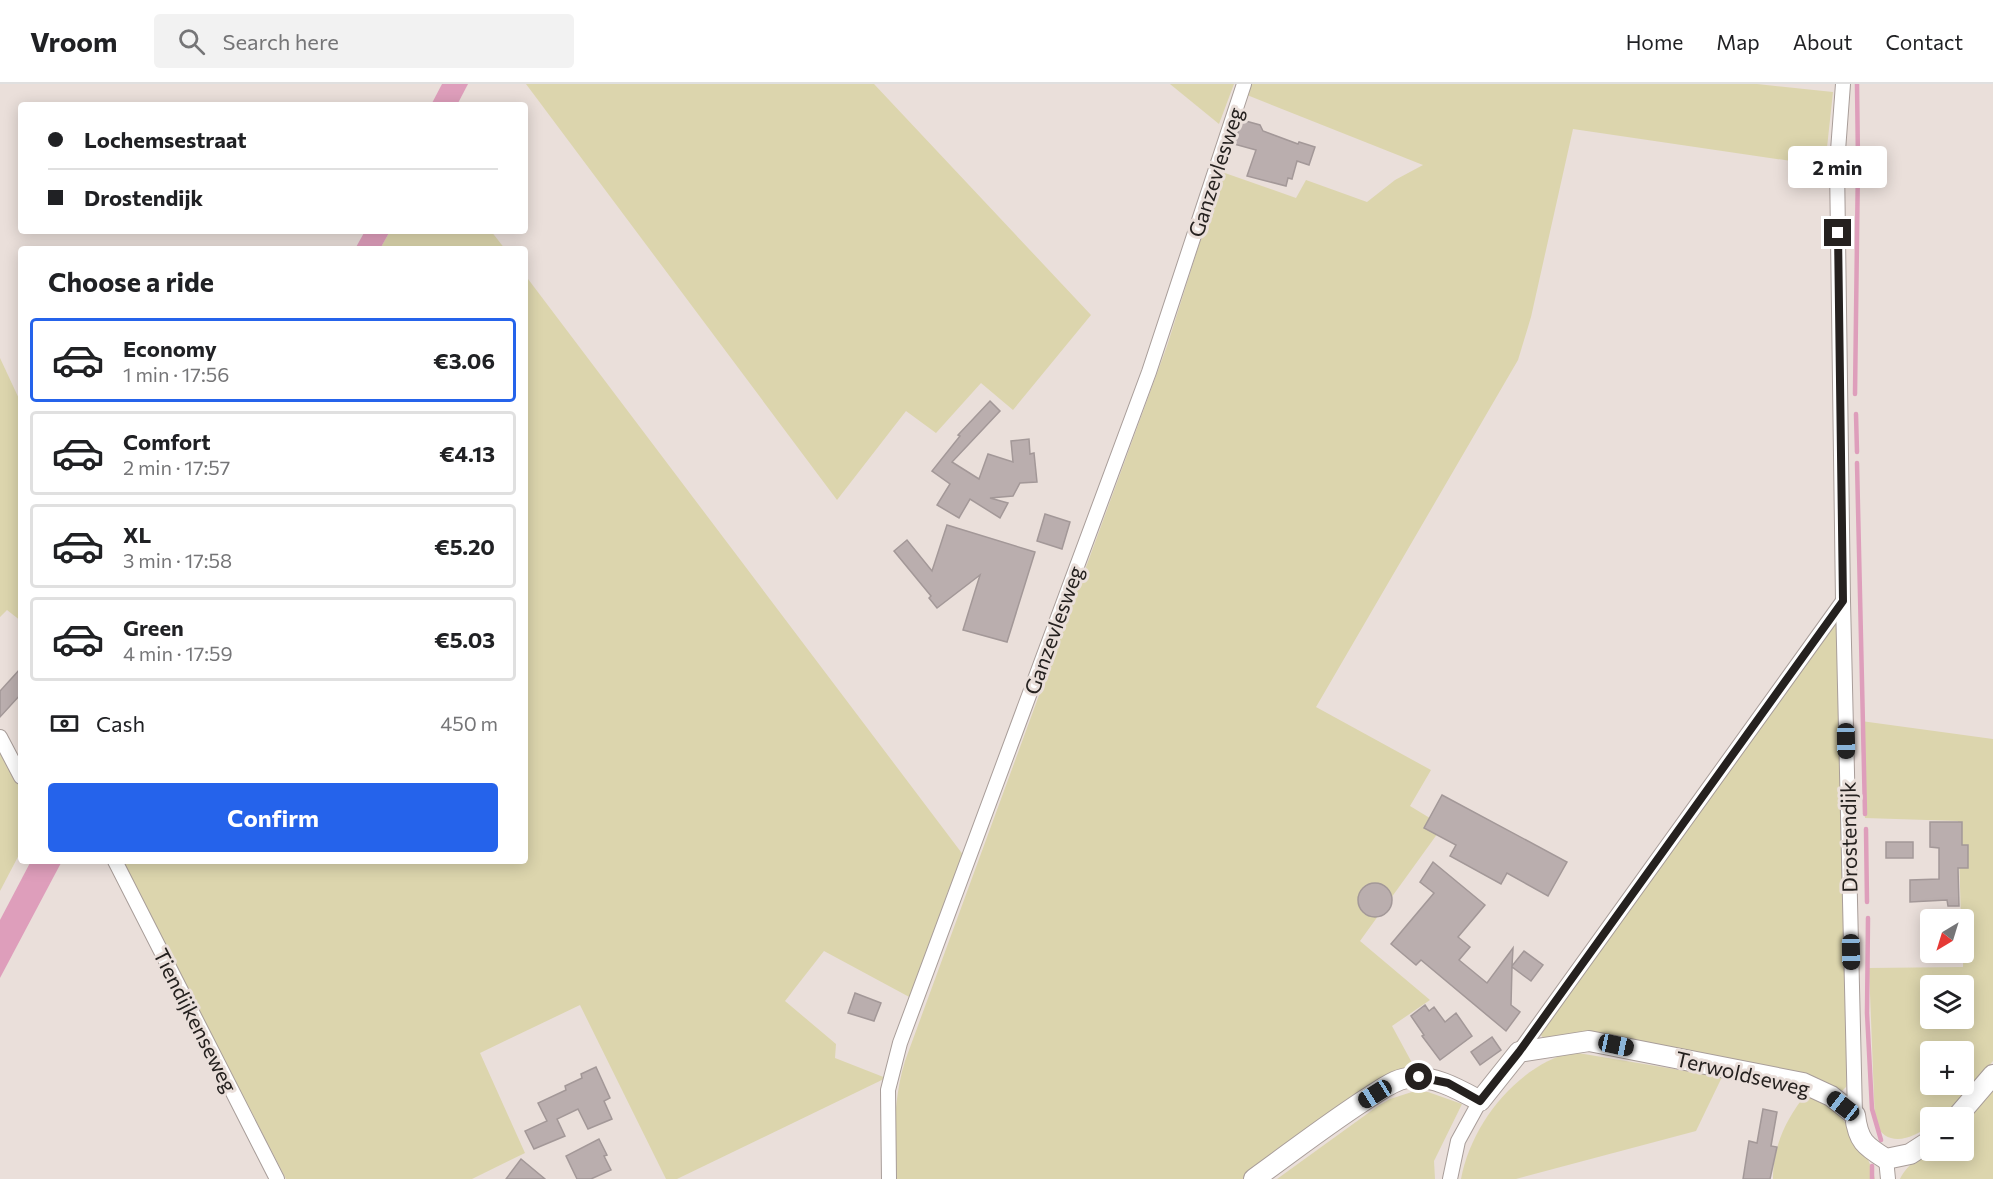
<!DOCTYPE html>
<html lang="en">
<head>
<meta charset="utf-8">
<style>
  :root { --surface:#fff; --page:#f2f2f2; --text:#202124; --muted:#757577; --line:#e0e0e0; --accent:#2563eb }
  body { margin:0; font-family:Commissioner,sans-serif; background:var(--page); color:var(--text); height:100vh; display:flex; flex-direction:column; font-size:22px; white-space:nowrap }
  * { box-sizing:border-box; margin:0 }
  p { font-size:20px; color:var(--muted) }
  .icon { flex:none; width:33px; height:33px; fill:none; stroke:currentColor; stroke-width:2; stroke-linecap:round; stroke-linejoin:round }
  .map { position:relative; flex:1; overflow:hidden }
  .sheet { position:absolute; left:18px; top:162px; width:510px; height:618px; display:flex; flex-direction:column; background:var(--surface); border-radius:6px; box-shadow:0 3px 15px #0003 }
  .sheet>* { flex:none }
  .hud { position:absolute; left:18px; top:18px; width:510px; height:132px; border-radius:6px; box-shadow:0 3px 15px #0003; display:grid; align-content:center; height:132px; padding:0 30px; background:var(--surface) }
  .needle { width:39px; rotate:218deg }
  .controls { position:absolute; left:1920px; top:825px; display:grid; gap:12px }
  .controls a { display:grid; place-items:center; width:54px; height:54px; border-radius:6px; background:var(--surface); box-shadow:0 3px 15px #0003; font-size:30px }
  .end { position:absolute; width:27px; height:27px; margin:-14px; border:8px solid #25211f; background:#fff; box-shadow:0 0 0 3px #fff }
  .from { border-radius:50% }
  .bubble { position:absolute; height:42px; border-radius:6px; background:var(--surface); box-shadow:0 3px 15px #0003; font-size:20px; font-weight:700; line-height:42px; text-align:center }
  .car { position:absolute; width:18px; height:36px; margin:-18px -9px; border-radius:8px; box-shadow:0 0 4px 2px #0007; background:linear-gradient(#222 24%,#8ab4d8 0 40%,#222 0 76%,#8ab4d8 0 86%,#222 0) }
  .hud b { display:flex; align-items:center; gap:21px; height:57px; font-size:22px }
  .hud b+b { border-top:2px solid var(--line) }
  .hud i { width:15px; height:15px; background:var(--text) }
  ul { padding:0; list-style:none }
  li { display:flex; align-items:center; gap:18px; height:84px; margin:0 12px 9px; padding:0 18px; border:3px solid var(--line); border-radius:6px }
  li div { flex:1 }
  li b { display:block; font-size:22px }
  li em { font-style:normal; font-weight:700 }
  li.current { border-color:var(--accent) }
  li>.icon { width:54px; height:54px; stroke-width:1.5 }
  h2 { padding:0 30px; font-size:27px; line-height:72px }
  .pay { display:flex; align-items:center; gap:15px; height:66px; padding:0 30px; font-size:22px }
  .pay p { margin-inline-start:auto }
  .action { display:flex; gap:12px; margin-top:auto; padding:12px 30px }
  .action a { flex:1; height:69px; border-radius:6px; background:var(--accent); color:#fff; font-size:24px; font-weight:700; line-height:69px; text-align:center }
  header { display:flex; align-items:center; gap:36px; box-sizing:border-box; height:84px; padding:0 30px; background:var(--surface); border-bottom:2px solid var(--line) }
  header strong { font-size:28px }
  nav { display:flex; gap:33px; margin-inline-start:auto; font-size:21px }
  .search { width:420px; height:54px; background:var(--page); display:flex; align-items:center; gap:15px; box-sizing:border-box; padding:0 21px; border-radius:6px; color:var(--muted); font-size:22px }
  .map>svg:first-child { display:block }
  .green { fill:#dcd5ad; fill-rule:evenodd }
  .water { fill:#de9ebb }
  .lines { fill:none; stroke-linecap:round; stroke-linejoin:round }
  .stream { stroke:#de9ebb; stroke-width:4.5 }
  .building { fill:#baaeae; stroke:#a39898; stroke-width:1.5 }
  .street-casing { stroke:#a89d99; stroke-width:16 }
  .secondary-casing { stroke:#a89d99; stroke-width:22 }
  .street { stroke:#fff; stroke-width:14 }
  .secondary { stroke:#fff; stroke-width:20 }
  .route { stroke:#25211f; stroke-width:8 }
  .labels { text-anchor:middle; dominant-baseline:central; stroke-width:6; stroke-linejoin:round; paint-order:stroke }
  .street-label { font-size:21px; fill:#25211f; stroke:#eadfda }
</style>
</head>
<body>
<header>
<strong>Vroom</strong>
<div class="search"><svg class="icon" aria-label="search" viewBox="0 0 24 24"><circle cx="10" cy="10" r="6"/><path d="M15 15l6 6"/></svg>Search here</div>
<nav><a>Home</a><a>Map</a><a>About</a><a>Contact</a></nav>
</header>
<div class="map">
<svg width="1993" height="1095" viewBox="0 0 1993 1095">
  <rect width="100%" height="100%" fill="#eadfda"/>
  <g class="green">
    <path d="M526 0H874L1091 231 1013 326 981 299 936 349 906 327 837 416Z"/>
    <path d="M1170 0H1234L1219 40Z"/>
    <path d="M1250 0H1757L1833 8 1825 82 1573 45 1531 233 1518 276 1316 623 1431 686 1410 722 1443 742 1360 857 1430 916 1392 942 1417 988 1345 1020 1243 1095H895C894 1055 893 1016 905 977L1167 262 1222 88 1296 114 1306 96 1367 118 1395 96 1423 81 1247 11Z"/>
    <path d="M390 147H491L505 165H380Z"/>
    <path d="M525 191 964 772 948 807 913 915 824 867 785 917 836 960 835 974 886 994 677 1095H666L580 921 480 969 525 1069 472 1095H286L122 777H525Z"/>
    <path d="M0 274 21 319V537L7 526 0 533Z"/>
    <path d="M1840 533 1847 987 1846 1003 1840 1009 1546 957 1540 950Z"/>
    <path d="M1861 637 1993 655V977L1955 1020 1939 1033 1930 1034V1041C1913 1055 1886 1065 1875 1038L1869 884 1963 883 1964 836 1961 835 1958 737 1865 734ZM1930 902H1964V934H1930ZM1930 968H1964V1000H1930Z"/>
    <path d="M0 667 21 706V767L0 807Z"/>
    <path d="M1572 968 1722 993 1696 1047 1516 1095H1461C1471 1040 1517 982 1572 968Z"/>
    <path d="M1993 1004V1095H1900C1905 1084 1921 1069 1933 1067 1943 1065 1954 1067 1964 1066V1038Z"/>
    <path d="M1415 1007 1428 1008 1462 1020 1434 1077 1435 1095H1277L1378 1022 1390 1015Z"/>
    <path d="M1806 1010C1813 1013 1822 1015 1828 1020 1846 1035 1870 1072 1875 1095H1773C1773 1062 1786 1035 1806 1010Z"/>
  </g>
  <g class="water">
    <path d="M442 0H468L457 21H431Z"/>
    <path d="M365 147H390L380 165H355Z"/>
    <path d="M31 777H62L0 894V836Z"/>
  </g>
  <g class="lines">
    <g class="stream">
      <path d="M1855 310 1858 78 1857 0"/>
      <path d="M1856 330 1857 368"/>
      <path d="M1857 379 1865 730"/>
      <path d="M1866 745 1867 818"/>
      <path d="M1868 834 1867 929 1872 1025 1881 1056"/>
      <path d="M1872 1082V1095"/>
    </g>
  </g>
  <g class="building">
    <path d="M1242 36 1260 41 1263 47 1298 60 1299 58 1315 63 1309 81 1297 77 1292 95 1288 94 1286 102 1247 92 1256 66 1234 60Z"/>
    <path d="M990 317 1000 327 952 378 979 395 988 370 1013 378 1011 357 1029 355 1030 370 1034 369 1037 398 1020 399 1013 412 990 414 1008 419 1000 434 970 415 959 434 937 421 950 400 932 387 960 352 958 351Z"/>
    <path d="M1045 430 1070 438 1062 465 1037 457Z"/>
    <path d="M947 441 1035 468 1007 558 963 546 980 491 937 524 929 514 931 512 894 467 907 456 932 487Z"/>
    <path d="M21 584V610L0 633V607Z"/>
    <path d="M1442 711 1567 778 1548 812 1507 789 1501 800 1450 772 1456 761 1424 744Z"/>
    <path d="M1930 738H1962V761H1968V784H1958L1959 822H1948L1947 816 1910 818V796L1939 795V764L1930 763Z"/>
    <rect x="1886" y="758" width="27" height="16"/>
    <path d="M1433 778 1485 821 1458 853 1470 863 1459 876 1487 899 1513 864 1512 882 1524 867 1543 881 1531 897 1512 883 1511 921 1520 928 1506 947 1421 876 1416 881 1391 860 1434 809 1420 798Z"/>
    <circle cx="1375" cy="816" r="17"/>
    <path d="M855 909 881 919 874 937 848 929Z"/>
    <path d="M1425 921 1429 927 1434 923 1445 938 1456 929 1472 952 1440 976 1422 952 1424 951 1411 932Z"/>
    <path d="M1492 953 1501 966 1480 981 1471 968Z"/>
    <path d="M596 983 610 1014 604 1017 612 1035 588 1045 578 1025 557 1035 565 1052 534 1065 525 1047 547 1037 538 1019 566 1006 565 1002 582 994 581 990Z"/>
    <path d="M1763 1025 1777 1028 1771 1062 1777 1063 1770 1095H1743L1749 1057 1757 1059Z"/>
    <path d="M599 1055 607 1071 604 1072 611 1086 591 1095H577L566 1072Z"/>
    <path d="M521 1075 545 1095H506Z"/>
  </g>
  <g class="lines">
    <defs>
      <g id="street">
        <path d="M1843 0 1837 80 1843 517 1855 1031"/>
        <path d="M0 653 21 693"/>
        <path d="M115 777 277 1095"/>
        <path d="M1519 968 1843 517"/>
        <path d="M1886 1075 1888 1095"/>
        <path d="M889 1095 888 1006 900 959 1149 288 1244 0"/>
        <path d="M1450 1095 1458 1057 1480 1017"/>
      </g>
      <g id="secondary">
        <path d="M1956 1034 1993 991"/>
        <path d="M1254 1095C1293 1067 1330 1038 1371 1012 1382 1005 1394 996 1407 994 1434 991 1458 1005 1480 1017L1519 968 1589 957 1803 999 1831 1012 1855 1031C1858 1057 1865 1062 1886 1075L1910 1070 1930 1057"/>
      </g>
    </defs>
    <use href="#street" class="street-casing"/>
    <use href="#secondary" class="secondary-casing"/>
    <use href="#street" class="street"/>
    <use href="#secondary" class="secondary"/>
  </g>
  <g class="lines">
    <path class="route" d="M1419 993 1448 999 1480 1017 1519 968 1843 517 1838 149"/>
  </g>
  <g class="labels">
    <g class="street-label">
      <text transform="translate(1215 88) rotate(-72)">Ganzevlesweg</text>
      <text transform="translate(1053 546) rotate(-70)">Ganzevlesweg</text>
      <text transform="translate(1848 753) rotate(-91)">Drostendijk</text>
      <text transform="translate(196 936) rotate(63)">Tiendijkenseweg</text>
      <text transform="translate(1743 989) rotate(13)">Terwoldseweg</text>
    </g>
  </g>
</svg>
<div class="controls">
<a><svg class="needle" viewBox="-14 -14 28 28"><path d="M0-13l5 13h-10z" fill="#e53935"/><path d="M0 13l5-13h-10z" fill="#757577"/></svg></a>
<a><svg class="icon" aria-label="layers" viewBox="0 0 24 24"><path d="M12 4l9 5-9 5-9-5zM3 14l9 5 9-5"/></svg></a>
<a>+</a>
<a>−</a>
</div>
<i class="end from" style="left:1419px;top:993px"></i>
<i class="end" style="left:1838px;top:149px"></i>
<div class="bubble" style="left:1788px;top:62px;width:99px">2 min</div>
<i class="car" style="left:1846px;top:657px;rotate:179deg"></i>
<i class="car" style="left:1851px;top:868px;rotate:179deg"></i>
<i class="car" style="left:1616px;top:961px;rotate:102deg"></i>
<i class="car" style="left:1375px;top:1010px;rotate:238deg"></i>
<i class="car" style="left:1843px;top:1022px;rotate:308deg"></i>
<div class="hud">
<b><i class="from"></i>Lochemsestraat</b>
<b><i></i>Drostendijk</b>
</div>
<section class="sheet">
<h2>Choose a ride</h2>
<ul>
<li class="current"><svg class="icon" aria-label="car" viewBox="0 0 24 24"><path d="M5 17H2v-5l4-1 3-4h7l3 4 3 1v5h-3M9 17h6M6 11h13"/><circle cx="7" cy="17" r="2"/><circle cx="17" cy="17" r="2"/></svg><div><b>Economy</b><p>1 min · 17:56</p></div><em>€3.06</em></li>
<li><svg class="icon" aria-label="car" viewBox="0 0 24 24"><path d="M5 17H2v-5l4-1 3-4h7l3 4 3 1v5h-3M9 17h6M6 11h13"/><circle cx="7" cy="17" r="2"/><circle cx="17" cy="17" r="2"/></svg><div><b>Comfort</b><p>2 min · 17:57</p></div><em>€4.13</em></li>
<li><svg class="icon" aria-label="car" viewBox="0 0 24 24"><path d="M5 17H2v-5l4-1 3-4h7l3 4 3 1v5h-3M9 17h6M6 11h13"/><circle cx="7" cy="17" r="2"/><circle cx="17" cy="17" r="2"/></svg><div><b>XL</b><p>3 min · 17:58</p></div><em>€5.20</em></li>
<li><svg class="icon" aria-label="car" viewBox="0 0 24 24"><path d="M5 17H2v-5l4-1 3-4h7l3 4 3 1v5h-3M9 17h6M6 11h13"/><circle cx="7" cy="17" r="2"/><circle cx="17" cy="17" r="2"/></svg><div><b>Green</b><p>4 min · 17:59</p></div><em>€5.03</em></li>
</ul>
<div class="pay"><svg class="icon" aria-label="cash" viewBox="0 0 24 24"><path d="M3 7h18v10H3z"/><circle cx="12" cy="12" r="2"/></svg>Cash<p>450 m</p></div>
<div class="action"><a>Confirm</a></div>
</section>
</div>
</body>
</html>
